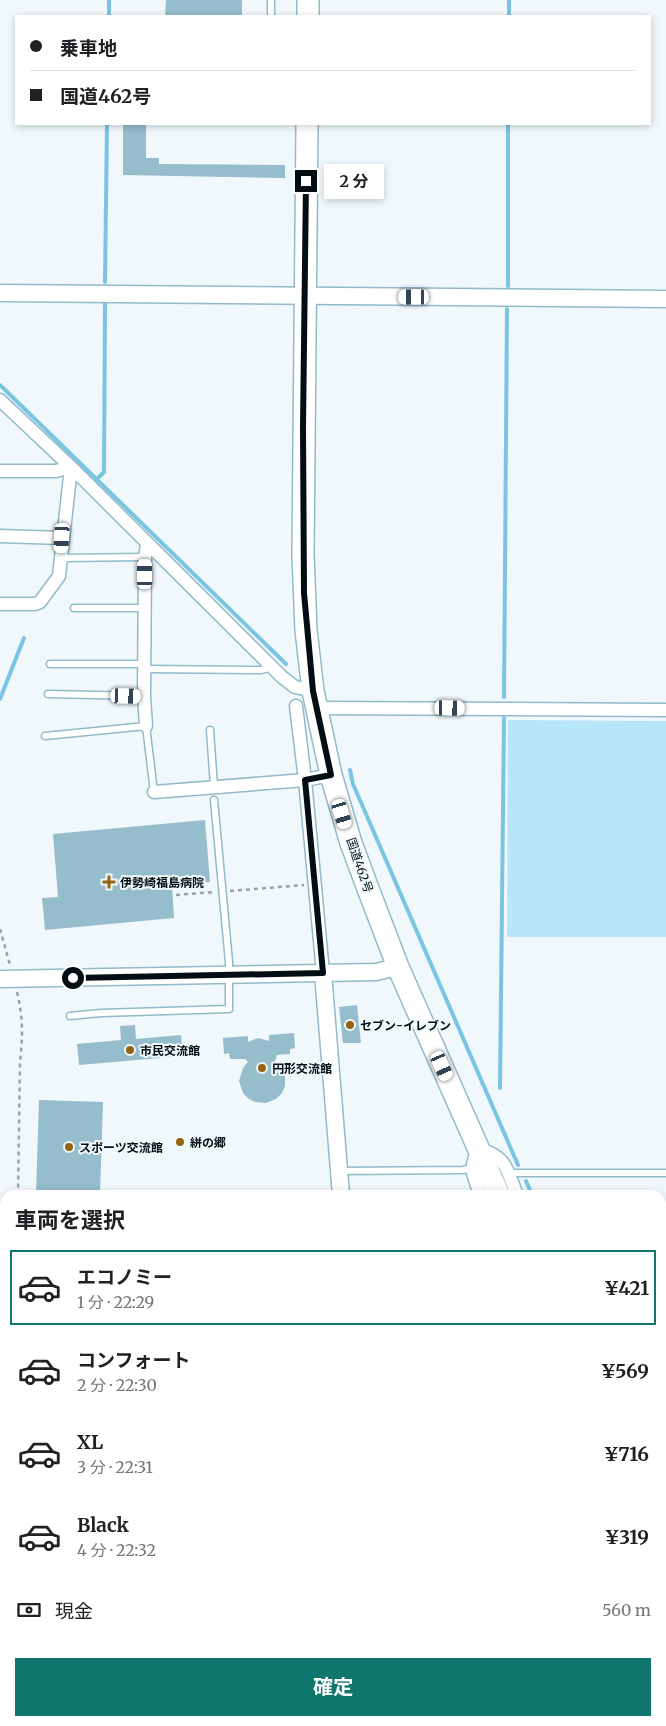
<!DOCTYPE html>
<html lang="ja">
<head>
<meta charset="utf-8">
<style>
  :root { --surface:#fff; --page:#f6f6f6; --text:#202124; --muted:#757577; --line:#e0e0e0; --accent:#0f766e }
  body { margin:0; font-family:Merriweather,"Noto Sans JP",serif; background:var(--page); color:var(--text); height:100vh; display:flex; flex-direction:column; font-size:19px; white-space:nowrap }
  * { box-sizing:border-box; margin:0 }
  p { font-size:16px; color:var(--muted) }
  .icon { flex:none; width:28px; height:28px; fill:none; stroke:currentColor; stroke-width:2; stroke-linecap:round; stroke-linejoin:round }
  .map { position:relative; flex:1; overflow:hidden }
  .drawer { position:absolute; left:0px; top:1190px; width:666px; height:536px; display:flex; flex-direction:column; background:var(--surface); border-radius:15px 15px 0 0; box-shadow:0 2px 8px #0003 }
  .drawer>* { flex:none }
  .top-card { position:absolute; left:15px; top:15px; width:636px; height:110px; border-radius:0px; box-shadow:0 2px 8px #0003; display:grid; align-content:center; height:110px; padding:0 15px; background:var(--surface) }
  .end { position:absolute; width:22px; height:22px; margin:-11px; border:6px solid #020e14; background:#fff; box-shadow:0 0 0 2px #fff }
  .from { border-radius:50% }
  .bubble { position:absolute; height:35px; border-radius:0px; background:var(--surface); box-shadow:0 2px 8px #0003; font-size:16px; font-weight:700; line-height:35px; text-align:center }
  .car { position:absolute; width:15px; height:30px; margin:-15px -8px; border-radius:6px; box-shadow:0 0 4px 1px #0007; background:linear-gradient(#fff 24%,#345 0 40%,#fff 0 76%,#345 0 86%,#fff 0) }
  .top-card b { display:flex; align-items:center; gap:18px; height:48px; font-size:19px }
  .top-card b+b { border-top:1px solid var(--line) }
  .top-card i { width:12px; height:12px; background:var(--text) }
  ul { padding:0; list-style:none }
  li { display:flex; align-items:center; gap:15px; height:75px; margin:0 10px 8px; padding:0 5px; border:2px solid transparent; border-radius:0px }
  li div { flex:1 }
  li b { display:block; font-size:19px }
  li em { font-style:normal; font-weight:700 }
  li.current { border-color:var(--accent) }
  li>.icon { width:45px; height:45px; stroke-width:1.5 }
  h2 { padding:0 15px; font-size:22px; line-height:60px }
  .pay { display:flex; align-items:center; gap:12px; height:55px; padding:0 15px; font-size:19px }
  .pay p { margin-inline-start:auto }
  .action { display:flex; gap:10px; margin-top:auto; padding:10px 15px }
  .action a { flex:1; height:58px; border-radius:0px; background:var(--accent); color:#fff; font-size:20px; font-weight:700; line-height:58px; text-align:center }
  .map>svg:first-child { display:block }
  .green { fill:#b8e6f9 }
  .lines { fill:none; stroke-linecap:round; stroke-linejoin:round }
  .stream { stroke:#7ac5e2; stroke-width:4 }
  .building { fill:#95bdcc }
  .lane-casing { stroke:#92baca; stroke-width:9 }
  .street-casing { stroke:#92baca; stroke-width:15 }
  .secondary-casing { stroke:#92baca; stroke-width:19 }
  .highway-casing { stroke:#92baca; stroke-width:24 }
  .path { stroke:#99a2a6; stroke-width:2.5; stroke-dasharray:4 4; stroke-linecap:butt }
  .lane { stroke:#fff; stroke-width:6 }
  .street { stroke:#fff; stroke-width:12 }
  .secondary { stroke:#fff; stroke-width:16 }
  .highway { stroke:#fff; stroke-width:21 }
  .rail { stroke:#5b656a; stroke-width:4; stroke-dasharray:10 5; stroke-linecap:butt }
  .route { stroke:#020e14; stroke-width:6 }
  .poi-dot { fill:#936412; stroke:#f0f8fb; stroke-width:2 }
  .labels { text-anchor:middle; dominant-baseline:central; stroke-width:4; stroke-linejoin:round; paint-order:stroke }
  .street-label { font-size:12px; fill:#020e14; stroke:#f0f8fb }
  .poi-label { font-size:12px; font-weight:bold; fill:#020e14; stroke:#f0f8fb; text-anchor:start }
</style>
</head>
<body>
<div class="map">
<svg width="666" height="1726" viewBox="0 0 666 1726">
  <rect width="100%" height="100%" fill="#f0f8fb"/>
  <path class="green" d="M508 720 666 721V937H507Z"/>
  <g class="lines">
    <g class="stream">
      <path d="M109 16V0"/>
      <path d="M509 16V0"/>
      <path d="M105 282 107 124"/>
      <path d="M508 286V124"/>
      <path d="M0 385 286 664"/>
      <path d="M97 479 104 472 105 303"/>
      <path d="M504 697 507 309"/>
      <path d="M0 699 24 638"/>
      <path d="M350 770 353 784 518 1165"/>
      <path d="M500 1088 504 718"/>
      <path d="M526 1181 532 1195"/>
      <path d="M661 1444 666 1440"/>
      <path d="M661 1492 666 1503"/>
    </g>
  </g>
  <g class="building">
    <path d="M166 0H242V16H165Z"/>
    <path d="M123 124H146V158H159V164L285 165V178L123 175Z"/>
    <path d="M205 820 210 882 172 885 174 918 45 930 42 898 58 897 53 834Z"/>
    <path d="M357 1005 361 1043H343L339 1007Z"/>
    <path d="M135 1025 136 1039 181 1035 183 1056 79 1065 77 1044 121 1040 120 1026Z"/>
    <path d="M294 1033 295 1048 290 1049V1054L277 1055 275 1061 283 1069 285 1076V1086L282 1093 276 1099 266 1103 255 1102 249 1099 243 1093 239 1081 243 1068 248 1062 245 1059H230L229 1053 224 1054 223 1038 248 1036V1042L258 1038 269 1041V1035Z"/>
    <path d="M39 1100 103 1102 100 1194 36 1193Z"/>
  </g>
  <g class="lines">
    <defs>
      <g id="lane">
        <path d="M271 16V0"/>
        <path d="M61 558 145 557"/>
        <path d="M74 608H145"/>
        <path d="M50 664H145"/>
        <path d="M144 669 261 670 272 667"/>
        <path d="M48 694 144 696"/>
        <path d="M210 730 214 787"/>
        <path d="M45 736 146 726 154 792"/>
        <path d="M70 1016 101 1013 229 1009V962L214 800"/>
        <path d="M340 1171 463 1170 472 1168"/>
        <path d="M508 1173H666"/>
        <path d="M661 1507 666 1505"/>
      </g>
      <g id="street">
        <path d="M0 400 71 467 282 677 295 687 313 691"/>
        <path d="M0 471H56L71 467 59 576 40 602 35 604H0"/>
        <path d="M0 536 62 538"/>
        <path d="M296 706 305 780 323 973"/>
        <path d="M317 708 666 710"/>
        <path d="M146 726 144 696 145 557 147 545"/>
        <path d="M154 792 305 780 331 775"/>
        <path d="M481 1195C473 1176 468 1168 479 1149 507 1156 507 1171 517 1195"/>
        <path d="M661 1454 666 1450"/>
        <path d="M0 1465H5"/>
        <path d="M0 1527H5"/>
        <path d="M661 1535 666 1546"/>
        <path d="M0 1591H5"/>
        <path d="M665 1629 663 1645 666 1667"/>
        <path d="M47 1721V1726"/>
        <path d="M386 1721V1726"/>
        <path d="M571 1721V1726"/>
        <path d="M199 1726 208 1721"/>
      </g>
      <g id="secondary">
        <path d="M0 293 666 299"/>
        <path d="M323 973 341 1195"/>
        <path d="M0 979 376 972 398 967"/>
      </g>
      <g id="highway">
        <path d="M308 0V16"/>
        <path d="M307 124 303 555 306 630 313 691 331 775 351 843 367 886 398 967 499 1195"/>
        <path d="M661 1575 666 1586"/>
      </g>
    </defs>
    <use href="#lane" class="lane-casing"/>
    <use href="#street" class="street-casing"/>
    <use href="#secondary" class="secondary-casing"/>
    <use href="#highway" class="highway-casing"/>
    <g class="path">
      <path d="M230 891 304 885"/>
      <path d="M176 895 214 892"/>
      <path d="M0 929 10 965"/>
      <path d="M17 992C23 1016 23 1038 20 1061L18 1195"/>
      <path d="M0 1352 5 1332"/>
    </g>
    <use href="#lane" class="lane"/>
    <use href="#street" class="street"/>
    <use href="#secondary" class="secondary"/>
    <use href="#highway" class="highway"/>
    <g class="rail">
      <path d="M661 1473 666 1470"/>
      <path d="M234 1726 244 1721"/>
    </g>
  </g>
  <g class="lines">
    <path class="route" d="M73 978 323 973 305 780 331 775 313 691 304 593 303 427 306 181"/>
  </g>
  <g class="poi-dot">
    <path d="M106.5 874.5h5v5h5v5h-5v5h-5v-5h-5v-5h5z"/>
    <circle cx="350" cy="1025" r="5"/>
    <circle cx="130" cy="1050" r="5"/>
    <circle cx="262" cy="1068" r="5"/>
    <circle cx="180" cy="1142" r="5"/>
    <circle cx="69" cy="1147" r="5"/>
  </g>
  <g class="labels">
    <g class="street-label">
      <text transform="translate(360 865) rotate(71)">国道462号</text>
    </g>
    <g class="poi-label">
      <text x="120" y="882">伊勢崎福島病院</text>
      <text x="360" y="1025">セブン-イレブン</text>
      <text x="140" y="1050">市民交流館</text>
      <text x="272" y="1068">円形交流館</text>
      <text x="190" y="1142">絣の郷</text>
      <text x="79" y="1147">スポーツ交流館</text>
    </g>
  </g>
</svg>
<i class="end from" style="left:73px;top:978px"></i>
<i class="end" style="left:306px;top:181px"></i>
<div class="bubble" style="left:324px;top:164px;width:60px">2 分</div>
<i class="car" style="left:414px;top:297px;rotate:270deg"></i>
<i class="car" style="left:62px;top:538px;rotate:183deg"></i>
<i class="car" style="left:145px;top:574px;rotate:0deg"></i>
<i class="car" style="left:126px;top:696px;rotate:92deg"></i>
<i class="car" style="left:450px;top:708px;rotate:91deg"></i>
<i class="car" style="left:342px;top:814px;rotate:163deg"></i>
<i class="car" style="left:442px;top:1066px;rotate:156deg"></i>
<div class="top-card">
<b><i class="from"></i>乗車地</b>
<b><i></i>国道462号</b>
</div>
<section class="drawer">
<h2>車両を選択</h2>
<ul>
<li class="current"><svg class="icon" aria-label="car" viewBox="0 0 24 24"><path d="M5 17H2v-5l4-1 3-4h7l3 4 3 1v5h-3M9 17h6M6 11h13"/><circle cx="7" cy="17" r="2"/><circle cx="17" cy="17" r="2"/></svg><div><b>エコノミー</b><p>1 分 · 22:29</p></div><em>¥421</em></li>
<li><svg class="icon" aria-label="car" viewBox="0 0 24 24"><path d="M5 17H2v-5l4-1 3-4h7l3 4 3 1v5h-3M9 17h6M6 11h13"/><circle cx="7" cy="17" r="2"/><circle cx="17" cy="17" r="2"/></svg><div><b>コンフォート</b><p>2 分 · 22:30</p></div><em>¥569</em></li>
<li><svg class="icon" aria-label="car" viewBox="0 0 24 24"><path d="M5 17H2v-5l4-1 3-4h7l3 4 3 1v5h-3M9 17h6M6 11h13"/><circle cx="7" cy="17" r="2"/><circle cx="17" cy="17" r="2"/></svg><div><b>XL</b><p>3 分 · 22:31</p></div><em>¥716</em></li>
<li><svg class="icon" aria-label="car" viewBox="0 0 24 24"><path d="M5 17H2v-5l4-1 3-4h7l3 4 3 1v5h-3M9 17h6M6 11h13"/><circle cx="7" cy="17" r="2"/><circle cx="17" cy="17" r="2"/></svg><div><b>Black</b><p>4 分 · 22:32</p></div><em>¥319</em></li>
</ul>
<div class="pay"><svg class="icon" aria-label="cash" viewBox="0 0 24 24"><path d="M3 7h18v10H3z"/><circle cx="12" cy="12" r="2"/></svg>現金<p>560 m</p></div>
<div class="action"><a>確定</a></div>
</section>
</div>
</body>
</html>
